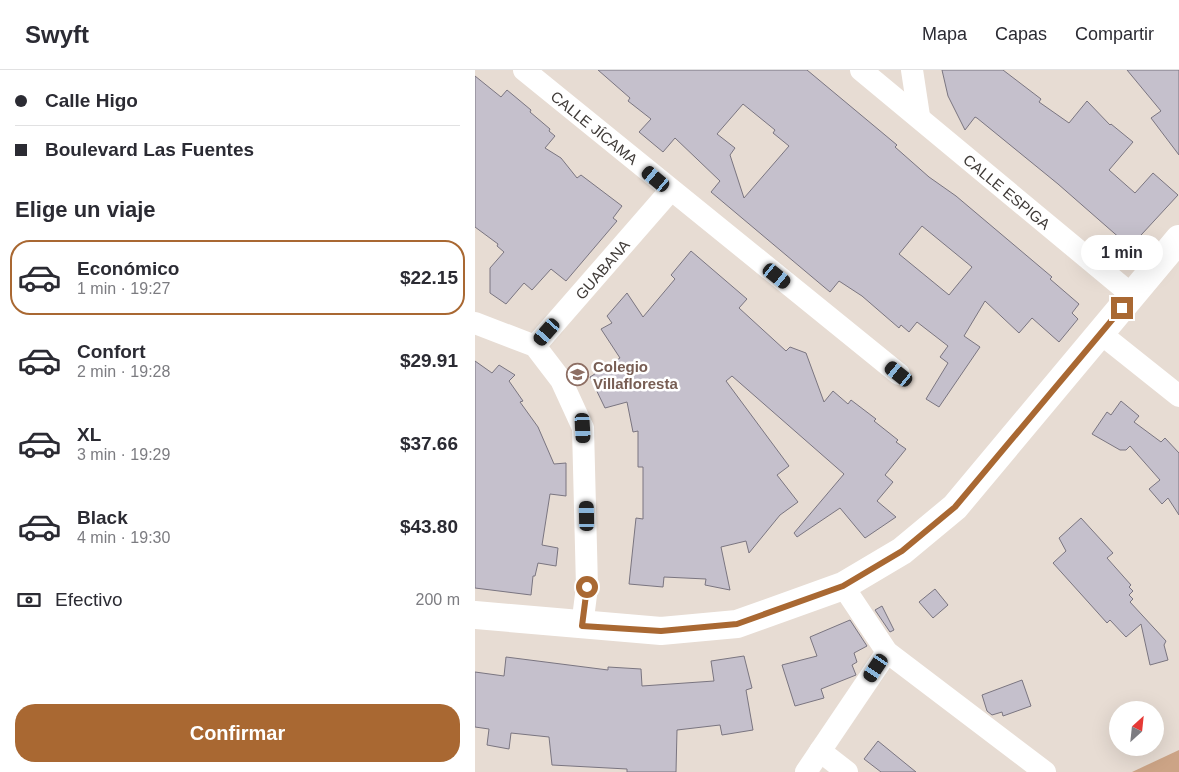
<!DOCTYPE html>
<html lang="es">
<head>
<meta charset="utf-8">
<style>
  :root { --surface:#fff; --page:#f2f2f3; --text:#2b2b33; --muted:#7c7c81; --line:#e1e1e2; --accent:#a96832 }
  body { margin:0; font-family:Helvetica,sans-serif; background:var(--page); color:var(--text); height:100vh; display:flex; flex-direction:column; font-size:19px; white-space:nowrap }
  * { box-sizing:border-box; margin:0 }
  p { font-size:16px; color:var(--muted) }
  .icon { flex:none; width:28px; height:28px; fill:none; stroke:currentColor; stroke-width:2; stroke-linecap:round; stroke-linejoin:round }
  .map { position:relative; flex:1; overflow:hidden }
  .panel { display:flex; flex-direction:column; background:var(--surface); width:475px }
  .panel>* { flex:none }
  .banner { display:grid; align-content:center; height:110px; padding:0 15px; background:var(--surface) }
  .needle { width:32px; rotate:27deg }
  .controls { position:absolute; left:634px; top:631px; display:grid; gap:10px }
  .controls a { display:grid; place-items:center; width:55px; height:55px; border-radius:50%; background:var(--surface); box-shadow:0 5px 20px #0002; font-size:25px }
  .end { position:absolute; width:22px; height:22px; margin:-11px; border:6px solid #a96832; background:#fff; box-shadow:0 0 0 2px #fff }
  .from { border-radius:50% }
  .bubble { position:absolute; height:35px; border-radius:18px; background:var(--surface); box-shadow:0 5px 20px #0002; font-size:16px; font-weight:800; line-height:35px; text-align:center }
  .car { position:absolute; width:15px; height:30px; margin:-15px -8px; border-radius:6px; box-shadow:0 0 4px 1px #0007; background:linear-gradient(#222 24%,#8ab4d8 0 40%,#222 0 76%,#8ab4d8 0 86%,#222 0) }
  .banner b { display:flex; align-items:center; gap:18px; height:48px; font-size:19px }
  .banner b+b { border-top:1px solid var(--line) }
  .banner i { width:12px; height:12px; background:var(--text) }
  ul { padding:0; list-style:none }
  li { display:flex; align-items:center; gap:15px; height:75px; margin:0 10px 8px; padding:0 5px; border:2px solid transparent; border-radius:20px }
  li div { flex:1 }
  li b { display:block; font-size:19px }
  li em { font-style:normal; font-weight:800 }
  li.current { border-color:var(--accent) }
  li>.icon { width:45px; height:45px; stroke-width:1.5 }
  h2 { padding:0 15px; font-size:22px; line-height:60px }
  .pay { display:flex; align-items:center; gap:12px; height:55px; padding:0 15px; font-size:19px }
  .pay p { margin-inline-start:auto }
  .primary-button { display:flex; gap:10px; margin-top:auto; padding:10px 15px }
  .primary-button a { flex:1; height:58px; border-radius:20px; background:var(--accent); color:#fff; font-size:20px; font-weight:800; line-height:58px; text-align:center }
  header { display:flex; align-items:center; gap:30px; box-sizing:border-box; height:70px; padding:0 25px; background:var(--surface); border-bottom:1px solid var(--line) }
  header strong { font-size:24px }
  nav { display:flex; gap:28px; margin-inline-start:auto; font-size:18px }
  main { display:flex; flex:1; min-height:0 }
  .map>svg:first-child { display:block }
  .green { fill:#cca486 }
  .building { fill:#c5c0cc; stroke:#7a7580; fill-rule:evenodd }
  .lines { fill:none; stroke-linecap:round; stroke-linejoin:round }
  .minor { stroke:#fff; stroke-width:22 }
  .tertiary { stroke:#fff; stroke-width:28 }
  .route { stroke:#a96832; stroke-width:6 }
  .labels { text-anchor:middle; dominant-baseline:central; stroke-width:5; stroke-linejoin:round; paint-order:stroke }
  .street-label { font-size:15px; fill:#3f3a37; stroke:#fff }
  .education-label { font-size:15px; font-weight:bold; fill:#785e54; stroke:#fff; text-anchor:start }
</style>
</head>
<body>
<header>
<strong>Swyft</strong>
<nav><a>Mapa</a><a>Capas</a><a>Compartir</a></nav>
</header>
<main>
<section class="panel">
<div class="banner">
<b><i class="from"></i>Calle Higo</b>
<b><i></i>Boulevard Las Fuentes</b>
</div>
<h2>Elige un viaje</h2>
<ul>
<li class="current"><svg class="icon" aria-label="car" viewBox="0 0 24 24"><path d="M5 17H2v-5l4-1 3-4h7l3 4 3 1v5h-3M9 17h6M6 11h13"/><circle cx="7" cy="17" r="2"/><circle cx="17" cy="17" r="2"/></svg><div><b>Económico</b><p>1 min · 19:27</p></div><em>$22.15</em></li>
<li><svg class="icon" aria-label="car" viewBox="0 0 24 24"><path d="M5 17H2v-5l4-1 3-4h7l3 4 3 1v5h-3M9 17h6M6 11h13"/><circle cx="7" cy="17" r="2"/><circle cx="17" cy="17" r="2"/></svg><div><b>Confort</b><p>2 min · 19:28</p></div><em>$29.91</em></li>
<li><svg class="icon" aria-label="car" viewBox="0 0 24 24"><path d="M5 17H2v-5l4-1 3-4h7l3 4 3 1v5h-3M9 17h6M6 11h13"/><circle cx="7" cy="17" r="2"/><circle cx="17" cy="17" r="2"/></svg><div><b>XL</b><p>3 min · 19:29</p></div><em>$37.66</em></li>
<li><svg class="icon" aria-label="car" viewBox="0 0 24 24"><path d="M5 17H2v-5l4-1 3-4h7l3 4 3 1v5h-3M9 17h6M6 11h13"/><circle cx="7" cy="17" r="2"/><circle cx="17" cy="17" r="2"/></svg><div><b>Black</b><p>4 min · 19:30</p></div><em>$43.80</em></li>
</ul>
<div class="pay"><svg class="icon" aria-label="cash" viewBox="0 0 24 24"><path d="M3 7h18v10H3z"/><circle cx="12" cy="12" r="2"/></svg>Efectivo<p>200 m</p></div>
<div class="primary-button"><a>Confirmar</a></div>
</section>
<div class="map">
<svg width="704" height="702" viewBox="0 0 704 702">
  <rect width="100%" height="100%" fill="#e7dcd3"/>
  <path class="green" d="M704 680V702H657Z"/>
  <g class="building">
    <path d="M123 0H332L422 75 420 77 454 107 481 126 577 207 575 209 604 234 597 243 603 249 584 272 557 248 544 263 510 231 489 266 505 277 464 337 451 329 473 293 465 287 473 276 442 252 434 262 426 255 424 258 387 226 364 211 355 222 236 122 245 111 200 68 188 82 164 62 176 49 153 31 155 28ZM268 34 300 60 298 63 314 76 269 128 255 85 260 78 242 64ZM447 156 497 197 474 225 424 184Z"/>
    <path d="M467 0H528L566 29 564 32 594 53 612 31 635 55 636 54 658 72 634 100 660 123 678 103 703 125 655 177 583 114 502 48 500 47 490 60 473 26Z"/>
    <path d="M652 0H704V85L676 48 686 41Z"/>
    <path d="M0 6 26 27 32 20 56 40 55 42 75 59 74 61 80 66 70 78 86 88 102 108 106 105 147 136 138 148 142 151 91 211 76 199 57 220 49 213 31 234 15 223V198L29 182 22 176 23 174 0 157Z"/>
    <path d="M216 181 272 229 264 238 311 281 315 277 331 283 349 332 358 321 373 334 376 330 401 349 399 351 423 370 421 372 431 379 410 405 418 412 402 431 421 447 390 468 365 438 322 467 319 463 369 404 257 306 251 311 314 396 302 405 323 432 305 445 274 483 271 471 246 477 255 520 230 515 231 509 189 507 188 517 154 514 161 448 168 449V397H163V361L158 362 152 332 130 338 115 307 145 288 126 259 137 253 132 246 152 223 168 247 200 209 196 205Z"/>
    <path d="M0 291 17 303 24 295 40 305 34 311 48 331 45 332 63 357 79 394 91 393V426L75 424 67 475 83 478 81 496 63 493 60 506H58L56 525 0 518Z"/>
    <path d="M646 331 664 346 659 352 686 372 690 368 704 383V445L693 428 687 434 674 419 685 410 655 376 651 380H645L617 364 632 342 636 345Z"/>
    <path d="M606 448 638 483 632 488 656 515 654 517 658 521 654 525 658 529 655 532 691 571 689 575 693 590 675 595 666 554 651 567 635 550 632 553 578 493 591 481 584 468Z"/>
    <path d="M460 519 473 535 458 548 444 532Z"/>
    <path d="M407 536 419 560 415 562 400 540Z"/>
    <path d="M375 550 392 576 379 583 382 592 377 595 381 605 346 619 349 628 320 636 307 595 342 586 335 567Z"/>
    <path d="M269 586 277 618 271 620 278 660 247 665 245 655 202 660 201 702H152V699L77 695 74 667 36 663 34 679 12 675 14 659 0 657V602L29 606 31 587 133 600V597L166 599 167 616 239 611 236 591Z"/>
    <path d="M547 610 556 636 528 646 527 642 517 645 512 641 507 625Z"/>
    <path d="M403 671 425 689 441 702H406L389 689Z"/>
  </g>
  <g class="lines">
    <g class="minor">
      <path id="s1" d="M49 0 424 304"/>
      <path id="s2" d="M386 0 657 225"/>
      <path d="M437 0 444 46"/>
      <path d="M0 253 60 276 86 310 108 358 112 517 107 556"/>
      <path d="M625 263 704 326"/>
      <path id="s3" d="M60 276 195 121"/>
      <path d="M368 516 412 582 570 702"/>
      <path d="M345 681 372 702"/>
      <path d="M331 702 412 582"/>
    </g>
    <path class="tertiary" d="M0 545 186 561 262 554 368 516 427 481 480 437 704 169"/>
  </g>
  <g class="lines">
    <path class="route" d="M112 517 107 556 186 561 262 554 368 516 427 481 480 437 647 238"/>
  </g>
  <defs>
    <symbol id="school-ring" viewBox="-11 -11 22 22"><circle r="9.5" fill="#fff" stroke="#8d6e63" stroke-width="1.5"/><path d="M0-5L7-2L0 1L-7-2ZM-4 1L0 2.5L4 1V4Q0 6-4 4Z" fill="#8d6e63"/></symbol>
  </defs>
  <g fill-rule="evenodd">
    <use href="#school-ring" x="90" y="292" width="25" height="25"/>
  </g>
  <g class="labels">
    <g class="street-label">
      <text stroke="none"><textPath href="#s1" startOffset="91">CALLE JÍCAMA</textPath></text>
      <text stroke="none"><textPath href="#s2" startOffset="190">CALLE ESPIGA</textPath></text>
      <text stroke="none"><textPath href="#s3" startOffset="102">GUABANA</textPath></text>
    </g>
    <g class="education-label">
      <text x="118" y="296">Colegio<tspan x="118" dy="17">Villafloresta</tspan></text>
    </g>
  </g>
</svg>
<div class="controls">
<a><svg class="needle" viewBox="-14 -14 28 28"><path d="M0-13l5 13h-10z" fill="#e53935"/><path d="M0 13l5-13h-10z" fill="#7c7c81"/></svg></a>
</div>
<i class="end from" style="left:112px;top:517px"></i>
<i class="end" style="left:647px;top:238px"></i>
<div class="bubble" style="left:606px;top:165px;width:82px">1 min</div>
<i class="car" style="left:181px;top:109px;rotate:310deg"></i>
<i class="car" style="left:302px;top:206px;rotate:129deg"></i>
<i class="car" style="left:72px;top:262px;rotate:221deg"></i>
<i class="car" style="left:424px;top:304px;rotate:309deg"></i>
<i class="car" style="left:108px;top:358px;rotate:177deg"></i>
<i class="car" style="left:112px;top:446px;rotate:359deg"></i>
<i class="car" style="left:401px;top:598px;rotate:214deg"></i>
</div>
</main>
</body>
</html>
